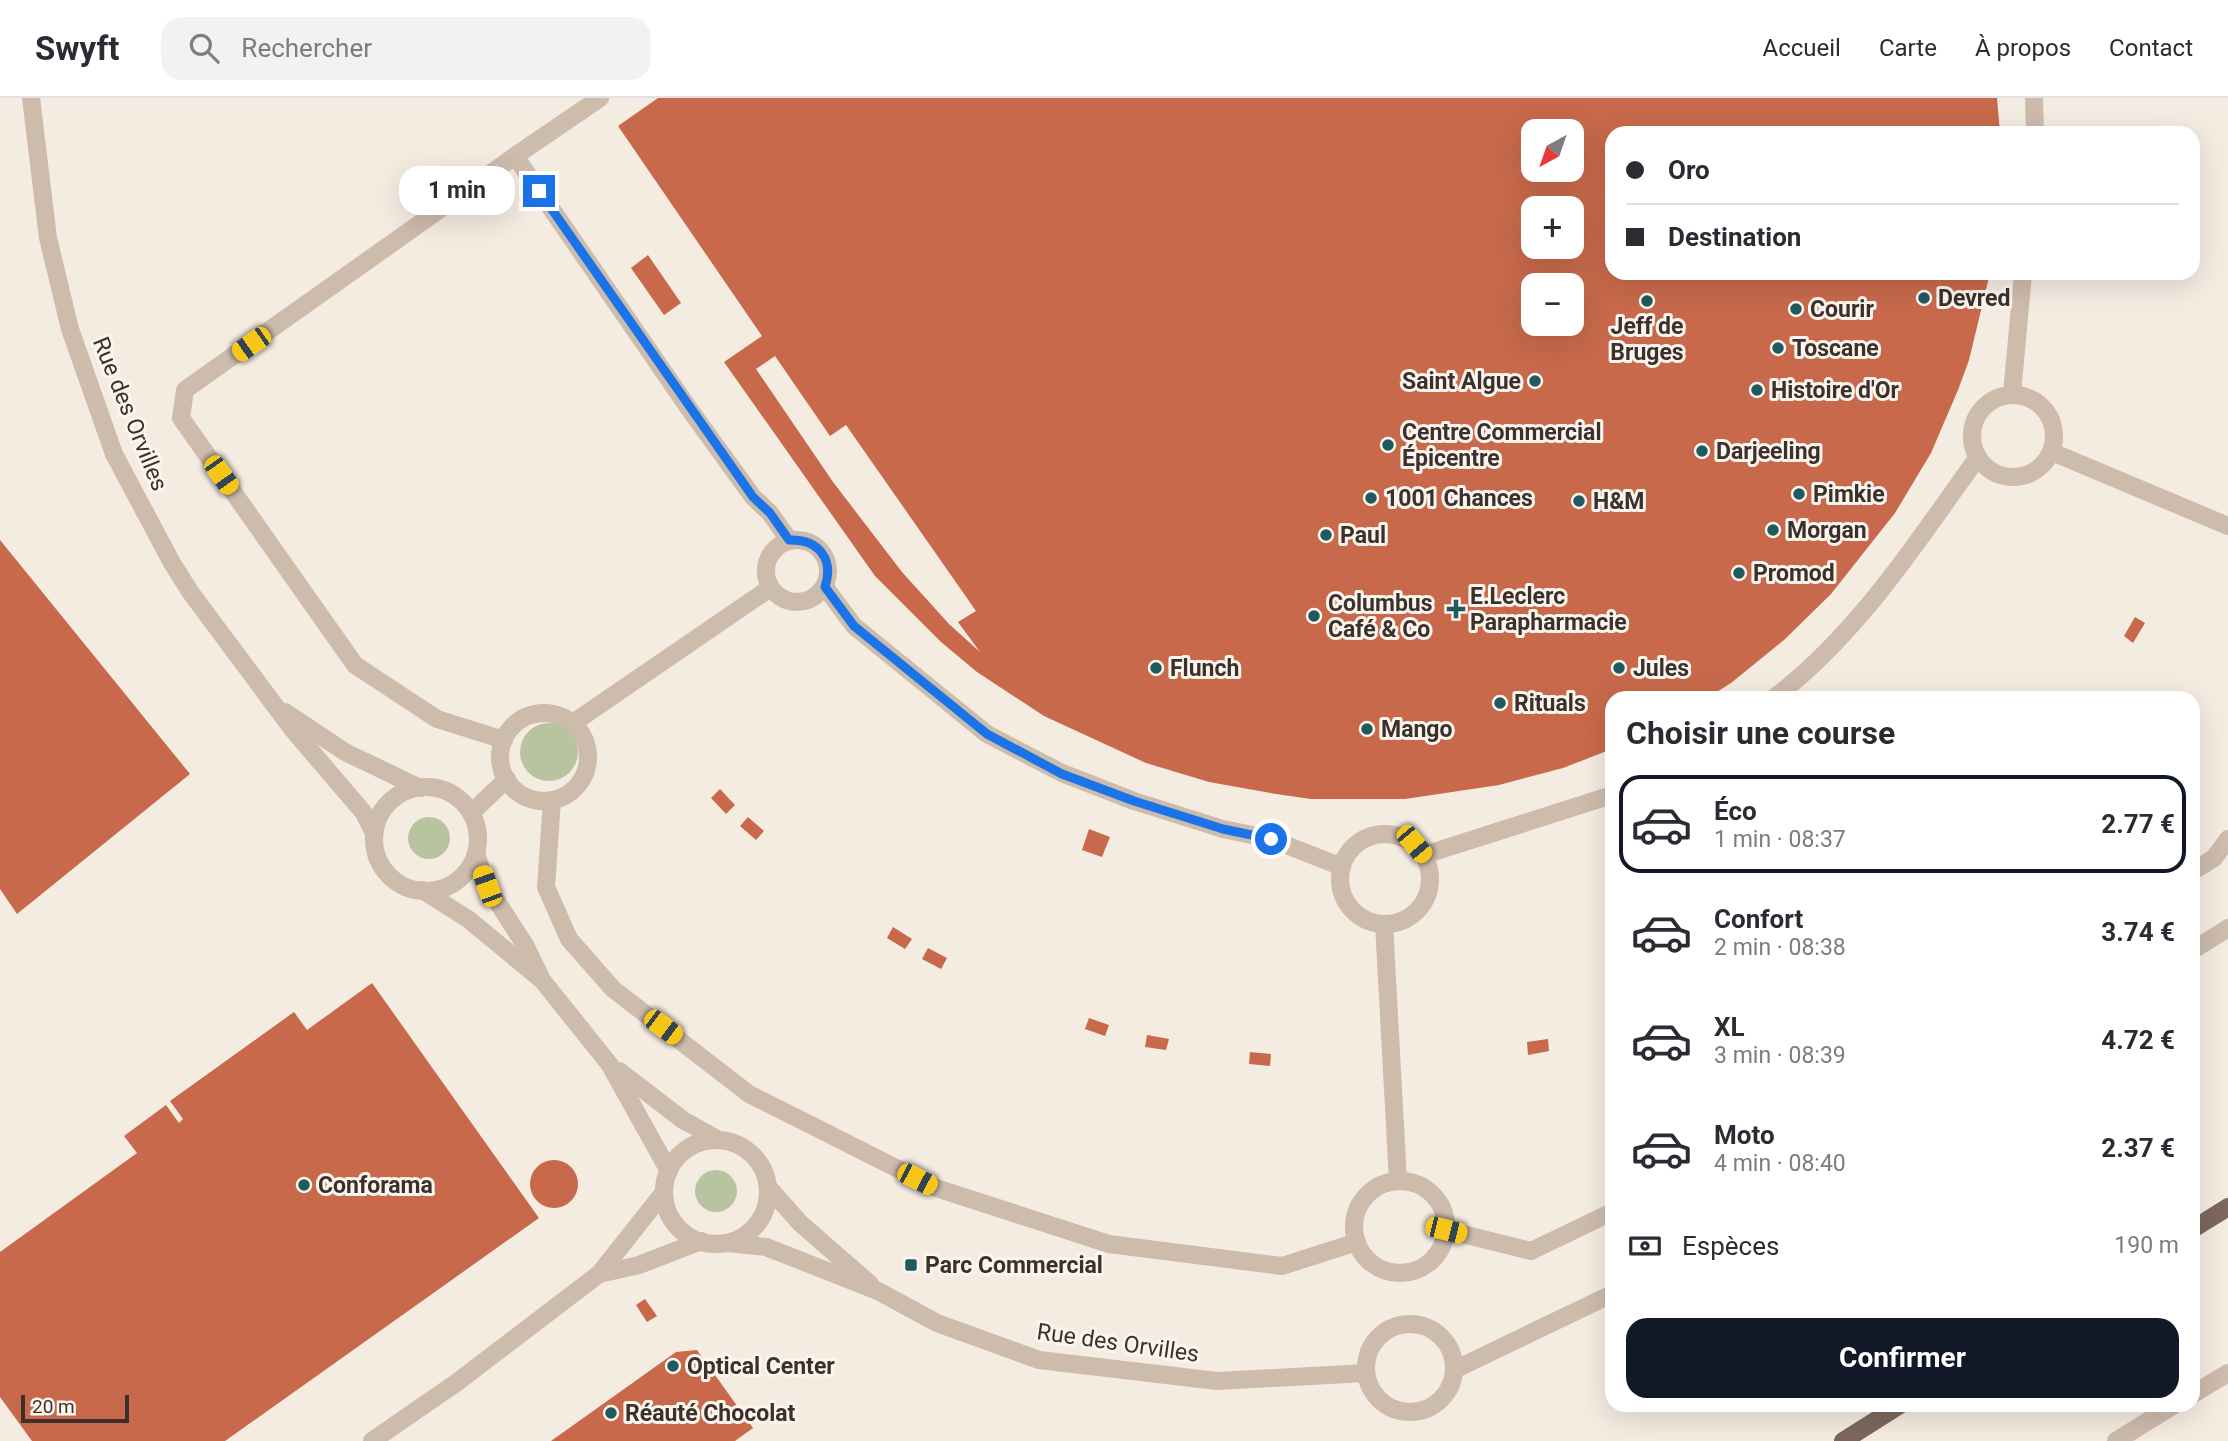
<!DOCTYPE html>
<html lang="fr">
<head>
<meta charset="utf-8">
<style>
  :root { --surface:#fff; --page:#f2f2f3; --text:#2b2b33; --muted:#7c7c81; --line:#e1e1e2; --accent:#111827 }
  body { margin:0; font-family:Roboto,sans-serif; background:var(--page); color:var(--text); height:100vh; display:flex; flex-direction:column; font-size:26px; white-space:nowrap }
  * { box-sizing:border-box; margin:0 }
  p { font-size:23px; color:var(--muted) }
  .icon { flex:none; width:38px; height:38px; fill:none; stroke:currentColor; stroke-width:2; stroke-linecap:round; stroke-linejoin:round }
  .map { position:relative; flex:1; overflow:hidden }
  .sheet { position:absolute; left:1605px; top:593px; width:595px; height:721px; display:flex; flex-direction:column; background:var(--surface); border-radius:21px; box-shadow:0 7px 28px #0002 }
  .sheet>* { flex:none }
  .guide { position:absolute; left:1605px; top:28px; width:595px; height:154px; border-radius:21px; box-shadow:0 7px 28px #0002; display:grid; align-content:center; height:154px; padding:0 21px; background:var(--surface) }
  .needle { width:46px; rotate:220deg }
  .buttons { position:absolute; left:1521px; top:21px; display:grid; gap:14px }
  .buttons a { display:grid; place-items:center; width:63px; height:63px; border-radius:14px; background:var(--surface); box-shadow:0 7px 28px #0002; font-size:35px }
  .scale { position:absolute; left:21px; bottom:18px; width:108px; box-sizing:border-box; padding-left:7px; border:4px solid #3b302b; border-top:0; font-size:19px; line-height:24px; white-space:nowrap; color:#3b302b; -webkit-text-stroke:5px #fbf5ee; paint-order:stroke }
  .end { position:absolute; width:32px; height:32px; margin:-16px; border:9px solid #1a73e8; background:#fff; box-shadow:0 0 0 4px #fff }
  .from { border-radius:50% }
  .bubble { position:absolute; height:49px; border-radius:21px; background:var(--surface); box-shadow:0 7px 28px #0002; font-size:23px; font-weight:700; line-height:49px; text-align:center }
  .car { position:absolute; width:21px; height:42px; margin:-21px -10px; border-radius:9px; box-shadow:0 0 5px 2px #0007; background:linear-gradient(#f5c518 24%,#345 0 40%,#f5c518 0 76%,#345 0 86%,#f5c518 0) }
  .guide b { display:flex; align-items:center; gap:24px; height:66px; font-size:26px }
  .guide b+b { border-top:2px solid var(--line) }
  .guide i { width:18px; height:18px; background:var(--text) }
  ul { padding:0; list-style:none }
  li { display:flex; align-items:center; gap:21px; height:98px; margin:0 14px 10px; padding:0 7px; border:4px solid transparent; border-radius:21px }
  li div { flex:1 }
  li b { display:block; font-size:26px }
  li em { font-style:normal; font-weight:700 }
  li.active { border-color:var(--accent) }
  li>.icon { width:63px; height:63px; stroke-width:1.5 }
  h2 { padding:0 21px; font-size:32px; line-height:84px }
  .pay { display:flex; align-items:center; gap:18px; height:77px; padding:0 21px; font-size:26px }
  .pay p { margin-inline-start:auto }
  .action { display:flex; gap:14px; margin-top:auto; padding:14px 21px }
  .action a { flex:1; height:80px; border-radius:21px; background:var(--accent); color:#fff; font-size:28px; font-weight:700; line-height:80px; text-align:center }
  header { display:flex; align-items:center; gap:42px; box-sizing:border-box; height:98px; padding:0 35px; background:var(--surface); border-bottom:2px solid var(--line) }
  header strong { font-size:33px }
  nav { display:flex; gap:38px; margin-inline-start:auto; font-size:24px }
  .search { width:490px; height:63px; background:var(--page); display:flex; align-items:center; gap:18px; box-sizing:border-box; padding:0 24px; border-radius:21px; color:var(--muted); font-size:26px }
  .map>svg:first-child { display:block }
  .green { fill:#b8c4a0 }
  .building { fill:#c8694b; fill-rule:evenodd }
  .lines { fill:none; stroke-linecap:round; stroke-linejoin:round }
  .service { stroke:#cdbbac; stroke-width:18 }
  .minor { stroke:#cdbbac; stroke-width:18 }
  .primary { stroke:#7d675c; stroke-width:18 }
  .route { stroke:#1a73e8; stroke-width:9 }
  .poi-dot { fill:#1f5a5e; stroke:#fbf5ee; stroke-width:2.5 }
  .labels { text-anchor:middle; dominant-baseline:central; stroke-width:6; stroke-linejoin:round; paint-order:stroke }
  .poi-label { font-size:23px; font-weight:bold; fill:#3b302b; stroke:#fbf5ee; text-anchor:start }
  .street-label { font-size:23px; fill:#3b302b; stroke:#fbf5ee }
</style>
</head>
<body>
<header>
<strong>Swyft</strong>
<div class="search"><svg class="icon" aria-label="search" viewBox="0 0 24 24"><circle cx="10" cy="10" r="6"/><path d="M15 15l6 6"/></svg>Rechercher</div>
<nav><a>Accueil</a><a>Carte</a><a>À propos</a><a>Contact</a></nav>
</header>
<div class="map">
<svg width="2228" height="1343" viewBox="0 0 2228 1343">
  <rect width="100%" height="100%" fill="#f4ebe1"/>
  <g class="green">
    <circle cx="549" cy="654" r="29"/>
    <circle cx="429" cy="740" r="21"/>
    <circle cx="716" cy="1093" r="21"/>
  </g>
  <g class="building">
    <path d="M658 0H1997L2000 35H1612V175H1990L1969 262 1958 292 1931 355 1895 415 1831 496 1784 542 1731 585 1707 600H1612V651L1563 670 1499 687 1405 701H1311L1276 696 1209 684 1146 665 1044 618 977 574 941 544 875 478 724 264 762 238 618 28ZM1533 33H1572V72H1533ZM1533 110H1572V149H1533ZM1533 187H1572V226H1533ZM775 258 830 338 846 327 976 513 958 524 980 554 949 526 902 474 833 384 756 271Z"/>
    <path d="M648 157 681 205 664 217 631 170Z"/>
    <path d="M0 442 190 676 17 816 0 791Z"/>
    <path d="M2135 519 2145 525 2133 545 2124 538Z"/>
    <path d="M720 691 735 707 726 716 711 700Z"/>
    <path d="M748 719 764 733 756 742 740 728Z"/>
    <path d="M1089 731 1110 739 1102 759 1082 752Z"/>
    <path d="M893 829 912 841 905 851 887 840Z"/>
    <path d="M928 850 947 860 941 871 922 861Z"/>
    <path d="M372 885 539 1120 225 1343H32L0 1299V1154L137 1055 124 1038 166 1007 179 1025 183 1021 170 1003 294 914 307 932Z"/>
    <path d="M1089 920 1109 927 1105 938 1085 931Z"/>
    <path d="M1147 937 1169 941 1166 952 1145 949Z"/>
    <path d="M1548 941 1549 953 1528 957 1527 944Z"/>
    <path d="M1250 954 1271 956 1270 968 1249 966Z"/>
    <circle cx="554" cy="1086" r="24"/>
    <path d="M645 1201 657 1218 647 1224 636 1207Z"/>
    <path d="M697 1252 753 1330 735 1343H551L676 1254Z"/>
  </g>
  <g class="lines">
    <g class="service">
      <path d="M2034 0 2035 35"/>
      <path d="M515 58 600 0"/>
      <path d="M2012 296 2023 175"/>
      <circle cx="2013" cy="338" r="41"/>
      <path d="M2052 354 2228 428"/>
      <circle cx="797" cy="473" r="31"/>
      <path d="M825 489 854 528 987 636 1062 675 1134 703 1223 731 1271 741 1342 769"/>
      <path d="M1774 600C1859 535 1916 445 1978 359"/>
      <circle cx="544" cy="659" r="44"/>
      <path d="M573 625 770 490"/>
      <path d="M504 642 437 621 355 567 181 320 185 292 515 58 690 312 753 399 770 415 789 442"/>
      <path d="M552 702 546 789 569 841 613 891 749 996 936 1090 1109 1146 1282 1168 1357 1144"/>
      <path d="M471 715 507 681"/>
      <circle cx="1385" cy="781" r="45"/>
      <path d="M1424 757 1612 697"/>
      <path d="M2193 773 2214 760 2228 741"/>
      <path d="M1384 826 1398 1083"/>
      <circle cx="1400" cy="1129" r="46"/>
      <path d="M1446 1132 1531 1153 1612 1114"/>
      <path d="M2193 1296 2228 1275"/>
      <path d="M2116 1343 2174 1307"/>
    </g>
    <g class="minor">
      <path d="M31 0 48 140 70 231 114 356 172 465 191 495 293 632 364 715 374 735"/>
      <path d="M285 614 345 654 420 690"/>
      <circle cx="426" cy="741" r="52"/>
      <path d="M476 756 487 788 525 847 542 882 610 967 669 1073"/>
      <path d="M422 792 468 821 542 882"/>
      <path d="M2193 852 2228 830"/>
      <path d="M619 973 683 1022 719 1042"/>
      <circle cx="716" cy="1094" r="52"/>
      <path d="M768 1089 800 1125 870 1186"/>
      <path d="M726 1145 766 1149 878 1193 937 1225 1039 1262 1217 1283 1366 1275"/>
      <path d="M599 1176 639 1167 701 1143"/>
      <circle cx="1410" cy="1270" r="44"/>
      <path d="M1454 1272 1612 1196"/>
      <path d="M372 1343 456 1285 599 1176 664 1094"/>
    </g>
    <g class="primary">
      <path d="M2193 1131 2228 1109"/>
      <path d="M1843 1343 1900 1307"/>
    </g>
  </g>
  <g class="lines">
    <path class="route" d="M539 93 753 399 770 415 789 442C819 441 834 461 825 489L854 528 987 636 1062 676 1134 703 1223 731 1271 741"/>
  </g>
  <g class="poi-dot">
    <circle cx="1924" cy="200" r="7"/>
    <circle cx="1647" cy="203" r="7"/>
    <circle cx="1796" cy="211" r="7"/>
    <circle cx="1778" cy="250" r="7"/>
    <circle cx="1535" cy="283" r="7"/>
    <circle cx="1757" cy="292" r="7"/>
    <circle cx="1388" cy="347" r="7"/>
    <circle cx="1702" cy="353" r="7"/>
    <circle cx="1799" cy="396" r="7"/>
    <circle cx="1371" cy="400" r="7"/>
    <circle cx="1579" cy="403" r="7"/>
    <circle cx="1773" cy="432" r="7"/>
    <circle cx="1326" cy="437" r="7"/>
    <circle cx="1739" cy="475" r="7"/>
    <path d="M1452.5 500.5h7v7h7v7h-7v7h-7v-7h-7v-7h7z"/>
    <circle cx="1314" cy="518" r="7"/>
    <circle cx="1156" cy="570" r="7"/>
    <circle cx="1619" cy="570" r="7"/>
    <circle cx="1500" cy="605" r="7"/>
    <circle cx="1367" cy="631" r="7"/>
    <circle cx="304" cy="1087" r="7"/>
    <rect x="904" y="1160" width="14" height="14" rx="3.5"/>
    <circle cx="673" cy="1268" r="7"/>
    <circle cx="611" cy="1315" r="7"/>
  </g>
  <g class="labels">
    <g class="poi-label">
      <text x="1938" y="200">Devred</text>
      <text x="1810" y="211">Courir</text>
      <text x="1647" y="228" text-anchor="middle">Jeff de<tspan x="1647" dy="26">Bruges</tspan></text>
      <text x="1792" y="250">Toscane</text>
      <text x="1521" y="283" text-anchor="end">Saint Algue</text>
      <text x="1771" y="292">Histoire d'Or</text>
      <text x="1402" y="334">Centre Commercial<tspan x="1402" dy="26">Épicentre</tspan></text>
      <text x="1716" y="353">Darjeeling</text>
      <text x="1813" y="396">Pimkie</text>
      <text x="1385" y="400">1001 Chances</text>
      <text x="1593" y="403">H&amp;M</text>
      <text x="1787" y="432">Morgan</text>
      <text x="1340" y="437">Paul</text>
      <text x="1753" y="475">Promod</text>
      <text x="1470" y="498">E.Leclerc<tspan x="1470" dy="26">Parapharmacie</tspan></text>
      <text x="1328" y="505">Columbus<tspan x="1328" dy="26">Café &amp; Co</tspan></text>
      <text x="1170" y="570">Flunch</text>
      <text x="1633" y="570">Jules</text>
      <text x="1514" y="605">Rituals</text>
      <text x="1381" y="631">Mango</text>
      <text x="318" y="1087">Conforama</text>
      <text x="925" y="1167">Parc Commercial</text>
      <text x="687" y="1268">Optical Center</text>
      <text x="625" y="1315">Réauté Chocolat</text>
    </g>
    <g class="street-label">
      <text transform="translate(130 316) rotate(68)">Rue des Orvilles</text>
      <text transform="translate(1118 1245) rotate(8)">Rue des Orvilles</text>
    </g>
  </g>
</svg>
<div class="buttons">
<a><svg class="needle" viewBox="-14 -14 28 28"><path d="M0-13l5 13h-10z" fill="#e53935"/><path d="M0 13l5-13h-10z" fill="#7c7c81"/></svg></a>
<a>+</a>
<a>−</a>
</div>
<div class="scale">20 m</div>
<i class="end from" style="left:1271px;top:741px"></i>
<i class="end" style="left:539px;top:93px"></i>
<div class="bubble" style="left:399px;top:68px;width:116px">1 min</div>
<i class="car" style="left:251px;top:246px;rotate:235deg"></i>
<i class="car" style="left:221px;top:377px;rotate:145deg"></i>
<i class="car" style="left:1414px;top:746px;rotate:140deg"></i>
<i class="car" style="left:487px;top:788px;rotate:340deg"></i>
<i class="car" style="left:663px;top:929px;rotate:127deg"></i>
<i class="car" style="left:917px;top:1081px;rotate:117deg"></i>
<i class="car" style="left:1446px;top:1132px;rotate:104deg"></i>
<div class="guide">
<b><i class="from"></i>Oro</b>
<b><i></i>Destination</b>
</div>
<section class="sheet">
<h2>Choisir une course</h2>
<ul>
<li class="active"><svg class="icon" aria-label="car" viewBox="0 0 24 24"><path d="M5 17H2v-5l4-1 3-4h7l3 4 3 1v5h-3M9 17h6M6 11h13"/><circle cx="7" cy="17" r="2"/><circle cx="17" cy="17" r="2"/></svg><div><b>Éco</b><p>1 min · 08:37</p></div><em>2.77 €</em></li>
<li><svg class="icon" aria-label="car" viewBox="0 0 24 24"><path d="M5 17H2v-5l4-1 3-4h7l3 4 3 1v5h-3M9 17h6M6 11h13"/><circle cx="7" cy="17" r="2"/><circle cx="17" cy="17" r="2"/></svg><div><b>Confort</b><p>2 min · 08:38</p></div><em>3.74 €</em></li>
<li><svg class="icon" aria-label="car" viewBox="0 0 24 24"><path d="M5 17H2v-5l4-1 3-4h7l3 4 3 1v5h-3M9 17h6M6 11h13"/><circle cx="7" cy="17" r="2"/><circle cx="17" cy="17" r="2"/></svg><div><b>XL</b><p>3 min · 08:39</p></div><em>4.72 €</em></li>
<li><svg class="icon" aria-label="car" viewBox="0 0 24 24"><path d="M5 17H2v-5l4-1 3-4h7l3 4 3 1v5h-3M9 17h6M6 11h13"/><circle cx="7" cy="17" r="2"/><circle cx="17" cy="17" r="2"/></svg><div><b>Moto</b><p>4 min · 08:40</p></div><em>2.37 €</em></li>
</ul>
<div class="pay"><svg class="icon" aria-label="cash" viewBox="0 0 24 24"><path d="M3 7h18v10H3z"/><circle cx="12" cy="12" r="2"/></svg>Espèces<p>190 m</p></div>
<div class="action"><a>Confirmer</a></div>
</section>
</div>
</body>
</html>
